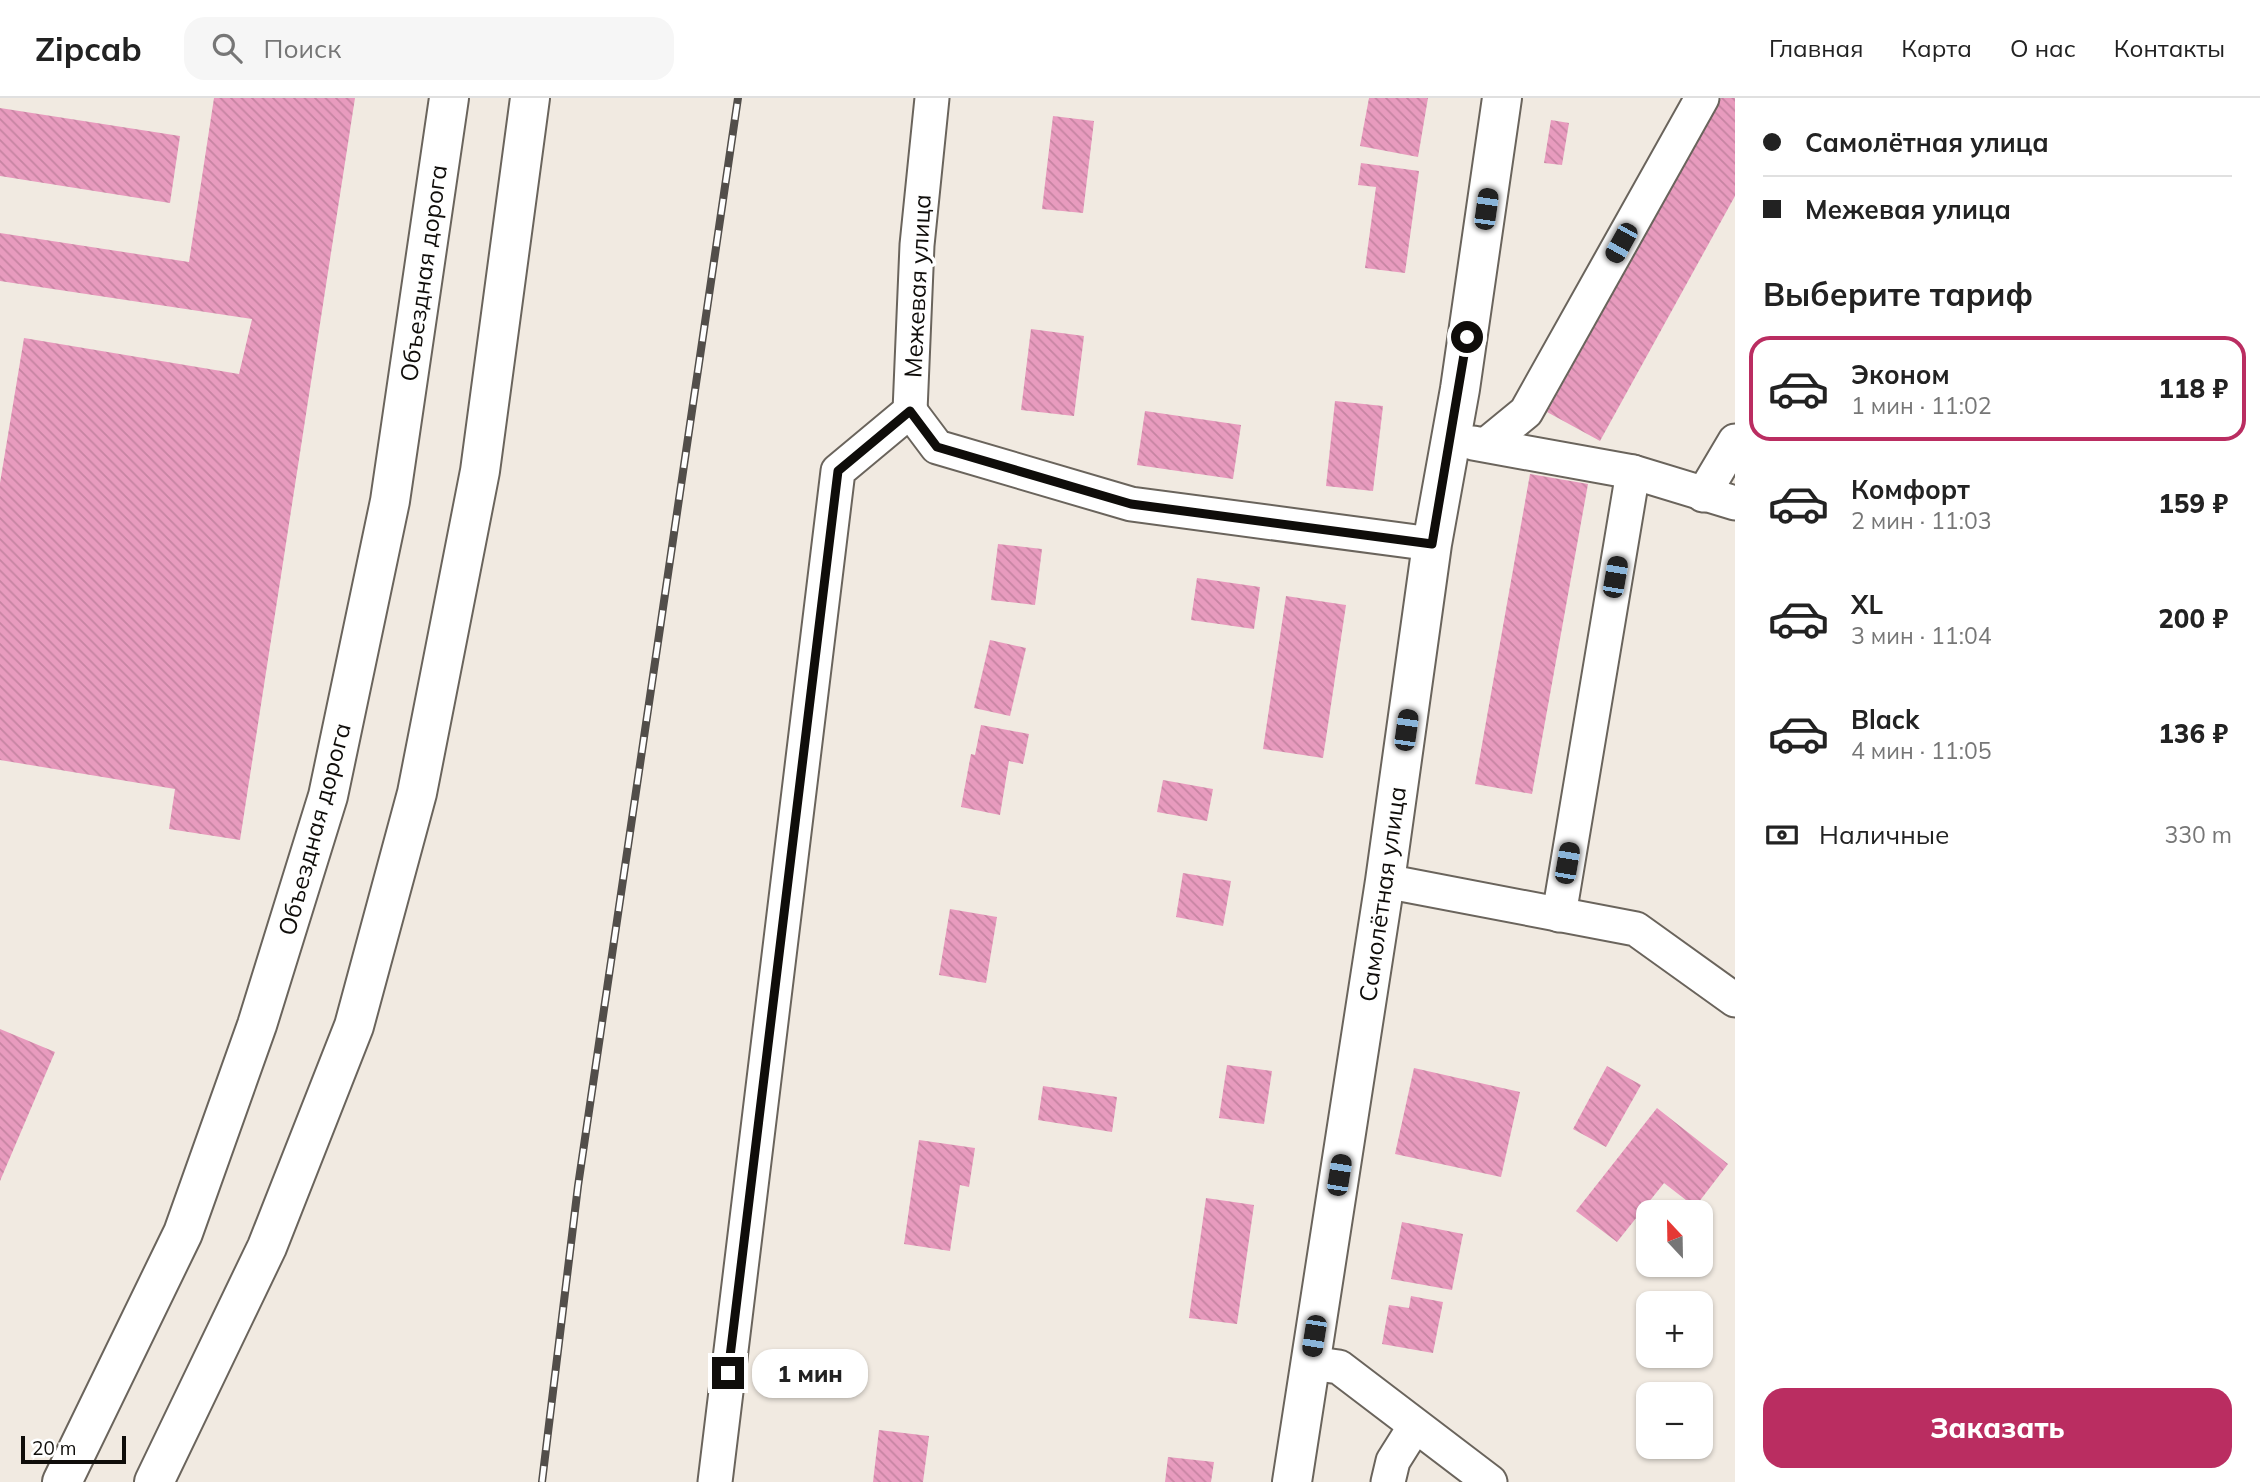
<!DOCTYPE html>
<html lang="ru">
<head>
<meta charset="utf-8">
<style>
  :root { --surface:#fff; --page:#f6f6f6; --text:#222; --muted:#767676; --line:#e0e0e0; --accent:#ba2d61 }
  body { margin:0; font-family:Mulish,sans-serif; background:var(--page); color:var(--text); height:100vh; display:flex; flex-direction:column; font-size:26px; white-space:nowrap }
  * { box-sizing:border-box; margin:0 }
  p { font-size:23px; color:var(--muted) }
  .icon { flex:none; width:38px; height:38px; fill:none; stroke:currentColor; stroke-width:2; stroke-linecap:round; stroke-linejoin:round }
  .map { position:relative; flex:1; overflow:hidden }
  .side { display:flex; flex-direction:column; background:var(--surface); width:525px }
  .side>* { flex:none }
  .banner { display:grid; align-content:center; height:154px; padding:0 28px; background:var(--surface) }
  .needle { width:46px; rotate:338deg }
  .fabs { position:absolute; left:1636px; top:1102px; display:grid; gap:14px }
  .fabs a { display:grid; place-items:center; width:77px; height:77px; border-radius:14px; background:var(--surface); box-shadow:0 2px 5px #0004; font-size:35px }
  .scale { position:absolute; left:21px; bottom:18px; width:105px; box-sizing:border-box; padding-left:7px; border:4px solid #0f0d0a; border-top:0; font-size:19px; line-height:24px; white-space:nowrap; color:#0f0d0a; -webkit-text-stroke:5px #fff; paint-order:stroke }
  .end { position:absolute; width:32px; height:32px; margin:-16px; border:9px solid #0f0d0a; background:#fff; box-shadow:0 0 0 4px #fff }
  .from { border-radius:50% }
  .bubble { position:absolute; height:49px; border-radius:21px; background:var(--surface); box-shadow:0 2px 5px #0004; font-size:23px; font-weight:800; line-height:49px; text-align:center }
  .car { position:absolute; width:21px; height:42px; margin:-21px -10px; border-radius:9px; box-shadow:0 0 5px 2px #0007; background:linear-gradient(#222 24%,#8ab4d8 0 40%,#222 0 76%,#8ab4d8 0 86%,#222 0) }
  .banner b { display:flex; align-items:center; gap:24px; height:66px; font-size:26px }
  .banner b+b { border-top:2px solid var(--line) }
  .banner i { width:18px; height:18px; background:var(--text) }
  ul { padding:0; list-style:none }
  li { display:flex; align-items:center; gap:21px; height:105px; margin:0 14px 10px; padding:0 14px; border:4px solid transparent; border-radius:21px }
  li div { flex:1 }
  li b { display:block; font-size:26px }
  li em { font-style:normal; font-weight:800 }
  li.current { border-color:var(--accent) }
  li>.icon { width:63px; height:63px; stroke-width:1.5 }
  h2 { padding:0 28px; font-size:32px; line-height:84px }
  .pay { display:flex; align-items:center; gap:18px; height:77px; padding:0 28px; font-size:26px }
  .pay p { margin-inline-start:auto }
  .action { display:flex; gap:14px; margin-top:auto; padding:14px 28px }
  .action a { flex:1; height:80px; border-radius:21px; background:var(--accent); color:#fff; font-size:28px; font-weight:800; line-height:80px; text-align:center }
  header { display:flex; align-items:center; gap:42px; box-sizing:border-box; height:98px; padding:0 35px; background:var(--surface); border-bottom:2px solid var(--line) }
  header strong { font-size:33px }
  nav { display:flex; gap:38px; margin-inline-start:auto; font-size:24px }
  .search { width:490px; height:63px; background:var(--page); display:flex; align-items:center; gap:18px; box-sizing:border-box; padding:0 24px; border-radius:21px; color:var(--muted); font-size:26px }
  main { display:flex; flex:1; min-height:0 }
  .map>svg:first-child { display:block }
  .building { fill:url(#building-back-hatch) }
  .lines { fill:none; stroke-linecap:round; stroke-linejoin:round }
  .minor-casing { stroke:#6a645c; stroke-width:37 }
  .major-casing { stroke:#6a645c; stroke-width:42 }
  .minor { stroke:#fff; stroke-width:33 }
  .major { stroke:#fff; stroke-width:38 }
  .rail-casing { stroke:#524e4a; stroke-width:8 }
  .rail { stroke:#fff; stroke-width:5; stroke-dasharray:16; stroke-linecap:butt }
  .route { stroke:#0f0d0a; stroke-width:9 }
  .labels { text-anchor:middle; dominant-baseline:central; stroke-width:7; stroke-linejoin:round; paint-order:stroke }
  .street-label { font-size:24px; fill:#0f0d0a; stroke:#fff }
</style>
</head>
<body>
<header>
<strong>Zipcab</strong>
<div class="search"><svg class="icon" aria-label="search" viewBox="0 0 24 24"><circle cx="10" cy="10" r="6"/><path d="M15 15l6 6"/></svg>Поиск</div>
<nav><a>Главная</a><a>Карта</a><a>О нас</a><a>Контакты</a></nav>
</header>
<main>
<div class="map">
<svg width="1735" height="1384" viewBox="0 0 1735 1384">
  <defs>
    <pattern id="building-back-hatch" width="6" height="6" patternUnits="userSpaceOnUse" patternTransform="scale(1.75)"><rect width="6" height="6" fill="#e89bbe"/><path d="M-1 5l2 2M0 0l6 6M5-1l2 2" fill="none" stroke="#c684a2"/></pattern>
  </defs>
  <rect width="100%" height="100%" fill="#f1eae1"/>
  <g class="building">
    <path d="M214 0H355L240 742 169 731 175 691 0 662V385L24 240 239 276 252 221 0 183V135L189 164Z"/>
    <path d="M1369 0H1428L1418 59 1360 48Z"/>
    <path d="M1721 0H1735V98L1600 343 1547 314Z"/>
    <path d="M0 10 180 38 170 105 0 78Z"/>
    <path d="M1053 18 1094 23 1083 115 1042 111Z"/>
    <path d="M1551 22 1569 25 1562 67 1544 65Z"/>
    <path d="M1361 65 1419 73 1405 175 1365 170 1376 89 1358 87Z"/>
    <path d="M1031 231 1084 238 1074 318 1021 312Z"/>
    <path d="M1335 303 1383 308 1373 393 1326 388Z"/>
    <path d="M1145 313 1241 327 1233 381 1137 367Z"/>
    <path d="M1530 376 1588 386 1532 696 1475 686Z"/>
    <path d="M998 446 1042 451 1035 507 991 502Z"/>
    <path d="M1197 480 1260 489 1254 531 1191 522Z"/>
    <path d="M1286 498 1346 507 1323 660 1263 651Z"/>
    <path d="M990 542 1026 550 1010 618 974 610Z"/>
    <path d="M981 627 1029 636 1023 666 1009 663 1000 717 961 709 971 656 975 657Z"/>
    <path d="M1163 682 1213 691 1207 723 1157 714Z"/>
    <path d="M1183 775 1231 783 1223 828 1176 819Z"/>
    <path d="M950 811 997 819 986 885 939 877Z"/>
    <path d="M0 931 55 954 0 1083Z"/>
    <path d="M1227 967 1272 973 1264 1026 1219 1020Z"/>
    <path d="M1607 968 1641 987 1606 1049 1573 1031Z"/>
    <path d="M1414 970 1520 994 1501 1079 1395 1056Z"/>
    <path d="M1043 988 1117 999 1112 1034 1038 1022Z"/>
    <path d="M1657 1010 1728 1066 1695 1109 1664 1085 1617 1144 1576 1113Z"/>
    <path d="M919 1042 975 1050 969 1089 960 1087 950 1153 904 1146Z"/>
    <path d="M1206 1100 1254 1107 1237 1226 1189 1220Z"/>
    <path d="M1402 1124 1463 1136 1452 1192 1391 1181Z"/>
    <path d="M1411 1198 1443 1204 1433 1255 1382 1246 1389 1207 1409 1210Z"/>
    <path d="M879 1332 929 1338 923 1384H873Z"/>
    <path d="M1168 1359 1214 1364 1211 1384H1165Z"/>
  </g>
  <g class="lines">
    <defs>
      <g id="minor">
        <path d="M910 313 937 349 1131 406 1432 446"/>
        <path d="M1473 345 1633 374 1735 405"/>
        <path d="M1487 346 1526 314 1702 0"/>
        <path d="M1703 397 1735 343"/>
        <path d="M1385 783 1636 831 1735 902"/>
        <path d="M1559 817 1633 374"/>
        <path d="M1310 1265 1339 1269 1490 1384"/>
        <path d="M715 1384 838 373 910 313 917 147 932 0"/>
        <path d="M1388 1384 1393 1363 1415 1328"/>
      </g>
      <g id="major">
        <path d="M62 1384 183 1135 257 927 328 698 390 403 449 0"/>
        <path d="M154 1384 267 1149 354 928 417 695 480 373 530 0"/>
        <path d="M1292 1384 1385 783 1432 446 1460 291 1502 0"/>
      </g>
    </defs>
    <use href="#minor" class="minor-casing"/>
    <use href="#major" class="major-casing"/>
    <use href="#minor" class="minor"/>
    <use href="#major" class="major"/>
    <defs>
      <path id="rail" d="M542 1384 578 1088 738 0"/>
    </defs>
    <use href="#rail" class="rail-casing"/>
    <use href="#rail" class="rail"/>
  </g>
  <g class="lines">
    <path class="route" d="M728 1275 838 373 910 313 937 349 1131 406 1432 446 1467 239"/>
  </g>
  <g class="labels">
    <g class="street-label">
      <text transform="translate(423 175) rotate(-82)">Объездная дорога</text>
      <text transform="translate(917 188) rotate(-87)">Межевая улица</text>
      <text transform="translate(314 731) rotate(-75)">Объездная дорога</text>
      <text transform="translate(1382 796) rotate(-82)">Самолётная улица</text>
    </g>
  </g>
</svg>
<div class="fabs">
<a><svg class="needle" viewBox="-14 -14 28 28"><path d="M0-13l5 13h-10z" fill="#e53935"/><path d="M0 13l5-13h-10z" fill="#767676"/></svg></a>
<a>+</a>
<a>−</a>
</div>
<div class="scale">20 m</div>
<i class="end from" style="left:1467px;top:239px"></i>
<i class="end" style="left:728px;top:1275px"></i>
<div class="bubble" style="left:752px;top:1251px;width:116px">1 мин</div>
<i class="car" style="left:1486px;top:111px;rotate:8deg"></i>
<i class="car" style="left:1621px;top:145px;rotate:209deg"></i>
<i class="car" style="left:1615px;top:479px;rotate:10deg"></i>
<i class="car" style="left:1406px;top:632px;rotate:8deg"></i>
<i class="car" style="left:1567px;top:765px;rotate:10deg"></i>
<i class="car" style="left:1339px;top:1077px;rotate:9deg"></i>
<i class="car" style="left:1314px;top:1238px;rotate:189deg"></i>
</div>
<section class="side">
<div class="banner">
<b><i class="from"></i>Самолётная улица</b>
<b><i></i>Межевая улица</b>
</div>
<h2>Выберите тариф</h2>
<ul>
<li class="current"><svg class="icon" aria-label="car" viewBox="0 0 24 24"><path d="M5 17H2v-5l4-1 3-4h7l3 4 3 1v5h-3M9 17h6M6 11h13"/><circle cx="7" cy="17" r="2"/><circle cx="17" cy="17" r="2"/></svg><div><b>Эконом</b><p>1 мин · 11:02</p></div><em>118 ₽</em></li>
<li><svg class="icon" aria-label="car" viewBox="0 0 24 24"><path d="M5 17H2v-5l4-1 3-4h7l3 4 3 1v5h-3M9 17h6M6 11h13"/><circle cx="7" cy="17" r="2"/><circle cx="17" cy="17" r="2"/></svg><div><b>Комфорт</b><p>2 мин · 11:03</p></div><em>159 ₽</em></li>
<li><svg class="icon" aria-label="car" viewBox="0 0 24 24"><path d="M5 17H2v-5l4-1 3-4h7l3 4 3 1v5h-3M9 17h6M6 11h13"/><circle cx="7" cy="17" r="2"/><circle cx="17" cy="17" r="2"/></svg><div><b>XL</b><p>3 мин · 11:04</p></div><em>200 ₽</em></li>
<li><svg class="icon" aria-label="car" viewBox="0 0 24 24"><path d="M5 17H2v-5l4-1 3-4h7l3 4 3 1v5h-3M9 17h6M6 11h13"/><circle cx="7" cy="17" r="2"/><circle cx="17" cy="17" r="2"/></svg><div><b>Black</b><p>4 мин · 11:05</p></div><em>136 ₽</em></li>
</ul>
<div class="pay"><svg class="icon" aria-label="cash" viewBox="0 0 24 24"><path d="M3 7h18v10H3z"/><circle cx="12" cy="12" r="2"/></svg>Наличные<p>330 m</p></div>
<div class="action"><a>Заказать</a></div>
</section>
</main>
</body>
</html>
